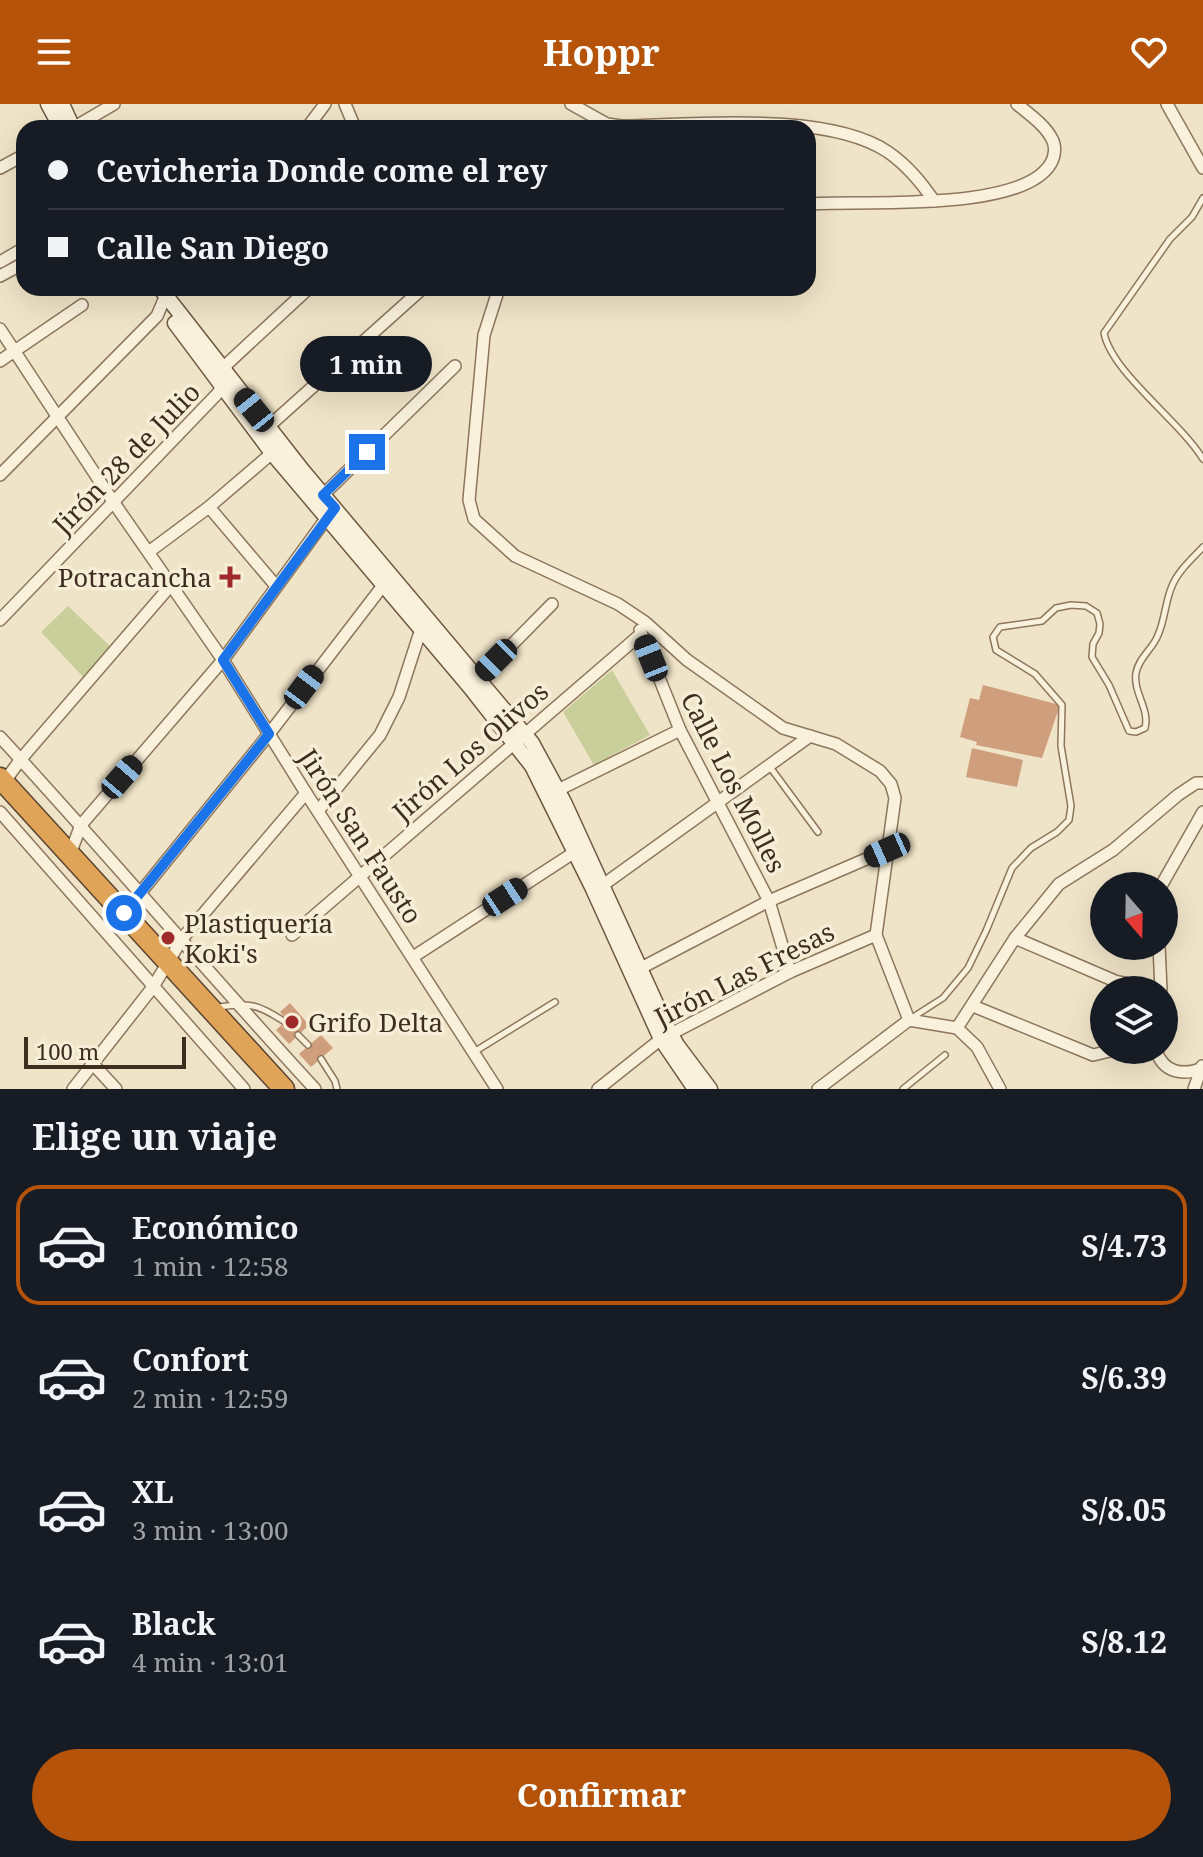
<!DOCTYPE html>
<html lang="es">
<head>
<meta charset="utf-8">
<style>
  :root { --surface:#171b24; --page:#20242c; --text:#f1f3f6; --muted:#9ea1a6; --line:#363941; --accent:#b45309 }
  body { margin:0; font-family:"Noto Serif",serif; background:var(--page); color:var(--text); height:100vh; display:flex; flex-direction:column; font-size:30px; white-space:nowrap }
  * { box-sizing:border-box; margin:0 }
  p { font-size:26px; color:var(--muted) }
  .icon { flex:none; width:44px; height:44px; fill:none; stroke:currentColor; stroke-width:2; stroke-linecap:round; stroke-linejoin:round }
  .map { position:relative; height:985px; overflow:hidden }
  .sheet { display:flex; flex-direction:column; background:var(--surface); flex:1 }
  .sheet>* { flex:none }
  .top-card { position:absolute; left:16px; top:16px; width:800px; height:176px; border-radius:24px; box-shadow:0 8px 32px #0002; display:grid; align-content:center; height:176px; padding:0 32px; background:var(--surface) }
  .needle { width:52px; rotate:160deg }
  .tools { position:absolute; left:1090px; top:768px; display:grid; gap:16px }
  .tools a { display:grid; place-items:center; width:88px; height:88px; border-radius:50%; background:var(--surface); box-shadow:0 8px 32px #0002; font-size:40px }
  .scale { position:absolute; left:24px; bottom:20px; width:162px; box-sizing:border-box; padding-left:8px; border:4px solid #3d2e20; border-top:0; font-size:22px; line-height:28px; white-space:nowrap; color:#3d2e20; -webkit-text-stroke:6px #f7eed8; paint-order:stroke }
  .end { position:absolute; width:36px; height:36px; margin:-18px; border:10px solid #1a73e8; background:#fff; box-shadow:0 0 0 4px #fff }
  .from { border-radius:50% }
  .bubble { position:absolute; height:56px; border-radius:28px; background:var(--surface); box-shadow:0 8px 32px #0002; font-size:26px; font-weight:700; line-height:56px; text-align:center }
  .car { position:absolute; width:24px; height:48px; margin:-24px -12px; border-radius:10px; box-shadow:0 0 6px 2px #0007; background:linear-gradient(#222 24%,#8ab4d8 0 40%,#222 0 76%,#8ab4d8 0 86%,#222 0) }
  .top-card b { display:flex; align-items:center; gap:28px; height:76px; font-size:30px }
  .top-card b+b { border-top:2px solid var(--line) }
  .top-card i { width:20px; height:20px; background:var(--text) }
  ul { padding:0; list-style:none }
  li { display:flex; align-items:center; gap:24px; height:120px; margin:0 16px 12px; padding:0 16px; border:4px solid transparent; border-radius:24px }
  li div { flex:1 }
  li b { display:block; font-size:30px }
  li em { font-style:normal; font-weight:700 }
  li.selected { border-color:var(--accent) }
  li>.icon { width:72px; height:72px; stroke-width:1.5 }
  h2 { padding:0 32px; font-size:36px; line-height:96px }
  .cta { display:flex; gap:16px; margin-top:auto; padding:16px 32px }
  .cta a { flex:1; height:92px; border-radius:48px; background:var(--accent); color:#fff; font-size:32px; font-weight:700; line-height:92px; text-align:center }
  header { display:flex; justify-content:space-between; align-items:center; height:104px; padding:0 32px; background:var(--accent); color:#fff; font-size:36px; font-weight:700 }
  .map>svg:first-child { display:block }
  .green { fill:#c9cf9b }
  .building { fill:#cf9f7d }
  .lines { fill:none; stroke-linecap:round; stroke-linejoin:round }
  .lane-casing { stroke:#8d765c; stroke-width:8 }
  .street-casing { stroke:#8d765c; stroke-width:14 }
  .secondary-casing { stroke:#6f573f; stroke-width:17 }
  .highway-casing { stroke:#5b4430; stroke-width:23 }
  .lane { stroke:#faf1dc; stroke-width:5 }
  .street { stroke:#faf1dc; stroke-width:11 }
  .secondary { stroke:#faf1dc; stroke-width:14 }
  .highway { stroke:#e0a458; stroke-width:20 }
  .route { stroke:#1a73e8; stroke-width:10 }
  .poi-dot { fill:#9e2a2b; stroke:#f7eed8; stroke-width:3 }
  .labels { text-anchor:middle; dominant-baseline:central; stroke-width:7; stroke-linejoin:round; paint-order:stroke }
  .street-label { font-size:26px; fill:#3d2e20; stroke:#f7eed8 }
  .poi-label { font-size:26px; fill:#3d2e20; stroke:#f7eed8; text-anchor:start }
</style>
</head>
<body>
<header><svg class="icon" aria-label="menu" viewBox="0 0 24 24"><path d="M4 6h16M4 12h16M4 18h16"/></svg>Hoppr<svg class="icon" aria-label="heart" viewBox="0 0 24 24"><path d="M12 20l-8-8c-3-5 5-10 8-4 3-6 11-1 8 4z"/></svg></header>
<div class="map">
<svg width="1203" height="985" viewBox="0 0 1203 985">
  <rect width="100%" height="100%" fill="#f0e4c8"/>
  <g class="green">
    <path d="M68 502 112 544 85 575 41 528Z"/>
    <path d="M612 566 650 631 594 661 563 608Z"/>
  </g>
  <g class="building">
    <path d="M983 581 1060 601 1042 654 976 641 977 638 960 633 970 594 979 596Z"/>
    <path d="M972 644 1023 656 1017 683 966 673Z"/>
    <path d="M290 899 309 921 289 940 276 926 287 916 280 908Z"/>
    <path d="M321 931 333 944 311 963 299 950Z"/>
  </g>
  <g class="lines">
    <defs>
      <g id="lane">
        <path d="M1203 94 1192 113 1170 135 1104 229C1112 269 1179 316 1203 355"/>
        <path d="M770 663 818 728"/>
        <path d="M219 903C250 898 259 901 285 918"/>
        <path d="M910 915 943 894 968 864 986 827 1012 764 1031 744 1057 728 1069 716 1071 702 1061 642 1062 601 1035 570 996 546 993 533 1000 523 1042 517 1056 504 1071 501 1086 502 1097 509 1100 520 1099 529 1093 540 1092 553 1109 581 1129 627 1136 628 1145 624C1150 605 1133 589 1136 569 1139 553 1153 545 1158 531 1165 516 1165 498 1172 482 1178 467 1192 455 1203 443"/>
        <path d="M298 931 308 941"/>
        <path d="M474 948 555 898"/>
        <path d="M321 955 335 977 337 985"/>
        <path d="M903 985 945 951"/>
      </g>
      <g id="street">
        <path d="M345 0 355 24"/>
        <path d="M571 0 607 20 621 22C694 21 827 7 888 48 908 62 921 78 934 97"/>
        <path d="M1167 0 1203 64"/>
        <path d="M73 24 114 0"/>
        <path d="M307 24 325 0"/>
        <path d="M0 64 24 51"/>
        <path d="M808 100C861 96 1023 109 1051 59 1055 52 1056 42 1052 35 1045 21 1029 10 1017 0"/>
        <path d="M0 158 24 144"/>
        <path d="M0 172 24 159"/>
        <path d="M499 184 484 231 469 396 474 415 515 452 618 500 645 518 687 556 783 624 836 640 880 667 891 680 895 694 876 831 909 916"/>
        <path d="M0 225 114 399 223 556 306 689 497 985"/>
        <path d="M0 257 82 201"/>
        <path d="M268 323 423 184"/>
        <path d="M0 371 157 212 169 184"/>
        <path d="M323 391 455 262"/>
        <path d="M209 403 276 482"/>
        <path d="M150 447 209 403 272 349"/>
        <path d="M0 516 219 288 227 260 309 184"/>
        <path d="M640 526 680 626 769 797 790 868"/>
        <path d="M478 575 552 500"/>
        <path d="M0 633C107 749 208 869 315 985"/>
        <path d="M2 681 21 655 172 480"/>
        <path d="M558 686 680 626"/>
        <path d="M318 707 380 631 399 593 421 525"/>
        <path d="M0 708 244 985"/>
        <path d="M70 750 81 721 223 556 331 408"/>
        <path d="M603 781 810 632"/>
        <path d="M1161 782 1203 708"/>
        <path d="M124 809 269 630 388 475"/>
        <path d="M292 831 641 530"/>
        <path d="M1015 834 1115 877 1155 886"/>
        <path d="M1159 842 1161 886"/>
        <path d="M413 853 581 744"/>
        <path d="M641 864 769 797 887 746"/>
        <path d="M973 902 1093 951 1114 946"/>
        <path d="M909 916 957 924 977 943 1000 985"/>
        <path d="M957 924 1015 834 1059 780 1113 746 1178 691 1196 679H1203"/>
        <path d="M1156 946C1163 969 1183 972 1203 964"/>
        <path d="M93 960 116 985"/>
        <path d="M73 985 153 883 182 835 306 689"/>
        <path d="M598 985 661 935 790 868 876 831"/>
        <path d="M818 985 909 916"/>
        <path d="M1194 985 1202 962"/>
      </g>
      <g id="secondary">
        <path d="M48 0 61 24"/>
        <path d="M62 0 73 24"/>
        <path d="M160 184 303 367 532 639 564 698 665 919 677 941 710 985"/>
        <path d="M175 219 272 349 469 582 532 662 593 785 661 935 695 985"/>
      </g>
      <path id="highway" d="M0 674 284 985"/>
    </defs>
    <use href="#lane" class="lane-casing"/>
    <use href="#street" class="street-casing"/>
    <use href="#secondary" class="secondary-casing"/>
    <use href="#highway" class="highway-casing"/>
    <use href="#lane" class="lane"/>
    <use href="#street" class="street"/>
    <use href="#secondary" class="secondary"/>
    <use href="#highway" class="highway"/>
  </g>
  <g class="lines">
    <path class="route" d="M124 809 269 630 223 556 335 404 323 391 367 348"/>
  </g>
  <g class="poi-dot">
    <path d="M226 461h8v8h8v8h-8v8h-8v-8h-8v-8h8z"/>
    <circle cx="168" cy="834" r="8"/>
    <circle cx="292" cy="918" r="8"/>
  </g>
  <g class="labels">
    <g class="street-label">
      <text transform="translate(126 354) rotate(-46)">Jirón 28 de Julio</text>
      <text transform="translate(470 647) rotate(-41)">Jirón Los Olivos</text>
      <text transform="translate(734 678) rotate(63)">Calle Los Molles</text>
      <text transform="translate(361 732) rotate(57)">Jirón San Fausto</text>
      <text transform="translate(744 870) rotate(-27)">Jirón Las Fresas</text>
    </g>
    <g class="poi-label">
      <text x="212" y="473" text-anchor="end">Potracancha</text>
      <text x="184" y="819">Plastiquería<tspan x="184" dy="30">Koki's</tspan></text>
      <text x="308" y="918">Grifo Delta</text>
    </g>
  </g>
</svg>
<div class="tools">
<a><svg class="needle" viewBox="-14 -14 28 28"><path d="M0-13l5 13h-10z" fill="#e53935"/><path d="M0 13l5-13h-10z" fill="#9ea1a6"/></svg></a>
<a><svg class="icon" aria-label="layers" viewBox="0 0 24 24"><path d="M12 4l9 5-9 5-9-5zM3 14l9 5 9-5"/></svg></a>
</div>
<div class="scale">100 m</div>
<i class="end from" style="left:124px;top:809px"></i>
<i class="end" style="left:367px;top:348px"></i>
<div class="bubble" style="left:300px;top:232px;width:132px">1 min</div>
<i class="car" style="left:254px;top:306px;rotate:321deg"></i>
<i class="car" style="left:651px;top:554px;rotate:338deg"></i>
<i class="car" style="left:496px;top:556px;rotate:225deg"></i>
<i class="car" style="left:304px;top:583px;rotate:37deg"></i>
<i class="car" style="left:122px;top:673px;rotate:41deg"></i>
<i class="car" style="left:887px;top:746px;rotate:246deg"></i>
<i class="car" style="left:505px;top:793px;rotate:57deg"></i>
<div class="top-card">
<b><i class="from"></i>Cevicheria Donde come el rey</b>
<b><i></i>Calle San Diego</b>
</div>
</div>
<section class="sheet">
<h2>Elige un viaje</h2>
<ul>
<li class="selected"><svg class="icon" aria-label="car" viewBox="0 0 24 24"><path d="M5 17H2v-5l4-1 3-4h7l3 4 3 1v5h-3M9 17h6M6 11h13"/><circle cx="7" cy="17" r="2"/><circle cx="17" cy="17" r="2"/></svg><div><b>Económico</b><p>1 min · 12:58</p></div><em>S/4.73</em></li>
<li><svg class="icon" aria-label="car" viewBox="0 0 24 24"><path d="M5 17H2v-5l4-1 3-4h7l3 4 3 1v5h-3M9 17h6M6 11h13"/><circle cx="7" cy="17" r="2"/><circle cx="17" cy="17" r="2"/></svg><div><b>Confort</b><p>2 min · 12:59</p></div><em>S/6.39</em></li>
<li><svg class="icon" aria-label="car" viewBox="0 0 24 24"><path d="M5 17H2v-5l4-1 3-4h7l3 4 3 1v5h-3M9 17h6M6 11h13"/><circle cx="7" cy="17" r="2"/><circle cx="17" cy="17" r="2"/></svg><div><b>XL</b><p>3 min · 13:00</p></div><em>S/8.05</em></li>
<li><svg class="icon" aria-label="car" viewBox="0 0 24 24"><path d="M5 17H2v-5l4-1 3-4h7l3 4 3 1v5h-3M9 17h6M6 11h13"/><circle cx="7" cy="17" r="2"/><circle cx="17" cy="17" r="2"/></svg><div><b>Black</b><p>4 min · 13:01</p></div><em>S/8.12</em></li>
</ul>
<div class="cta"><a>Confirmar</a></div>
</section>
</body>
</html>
